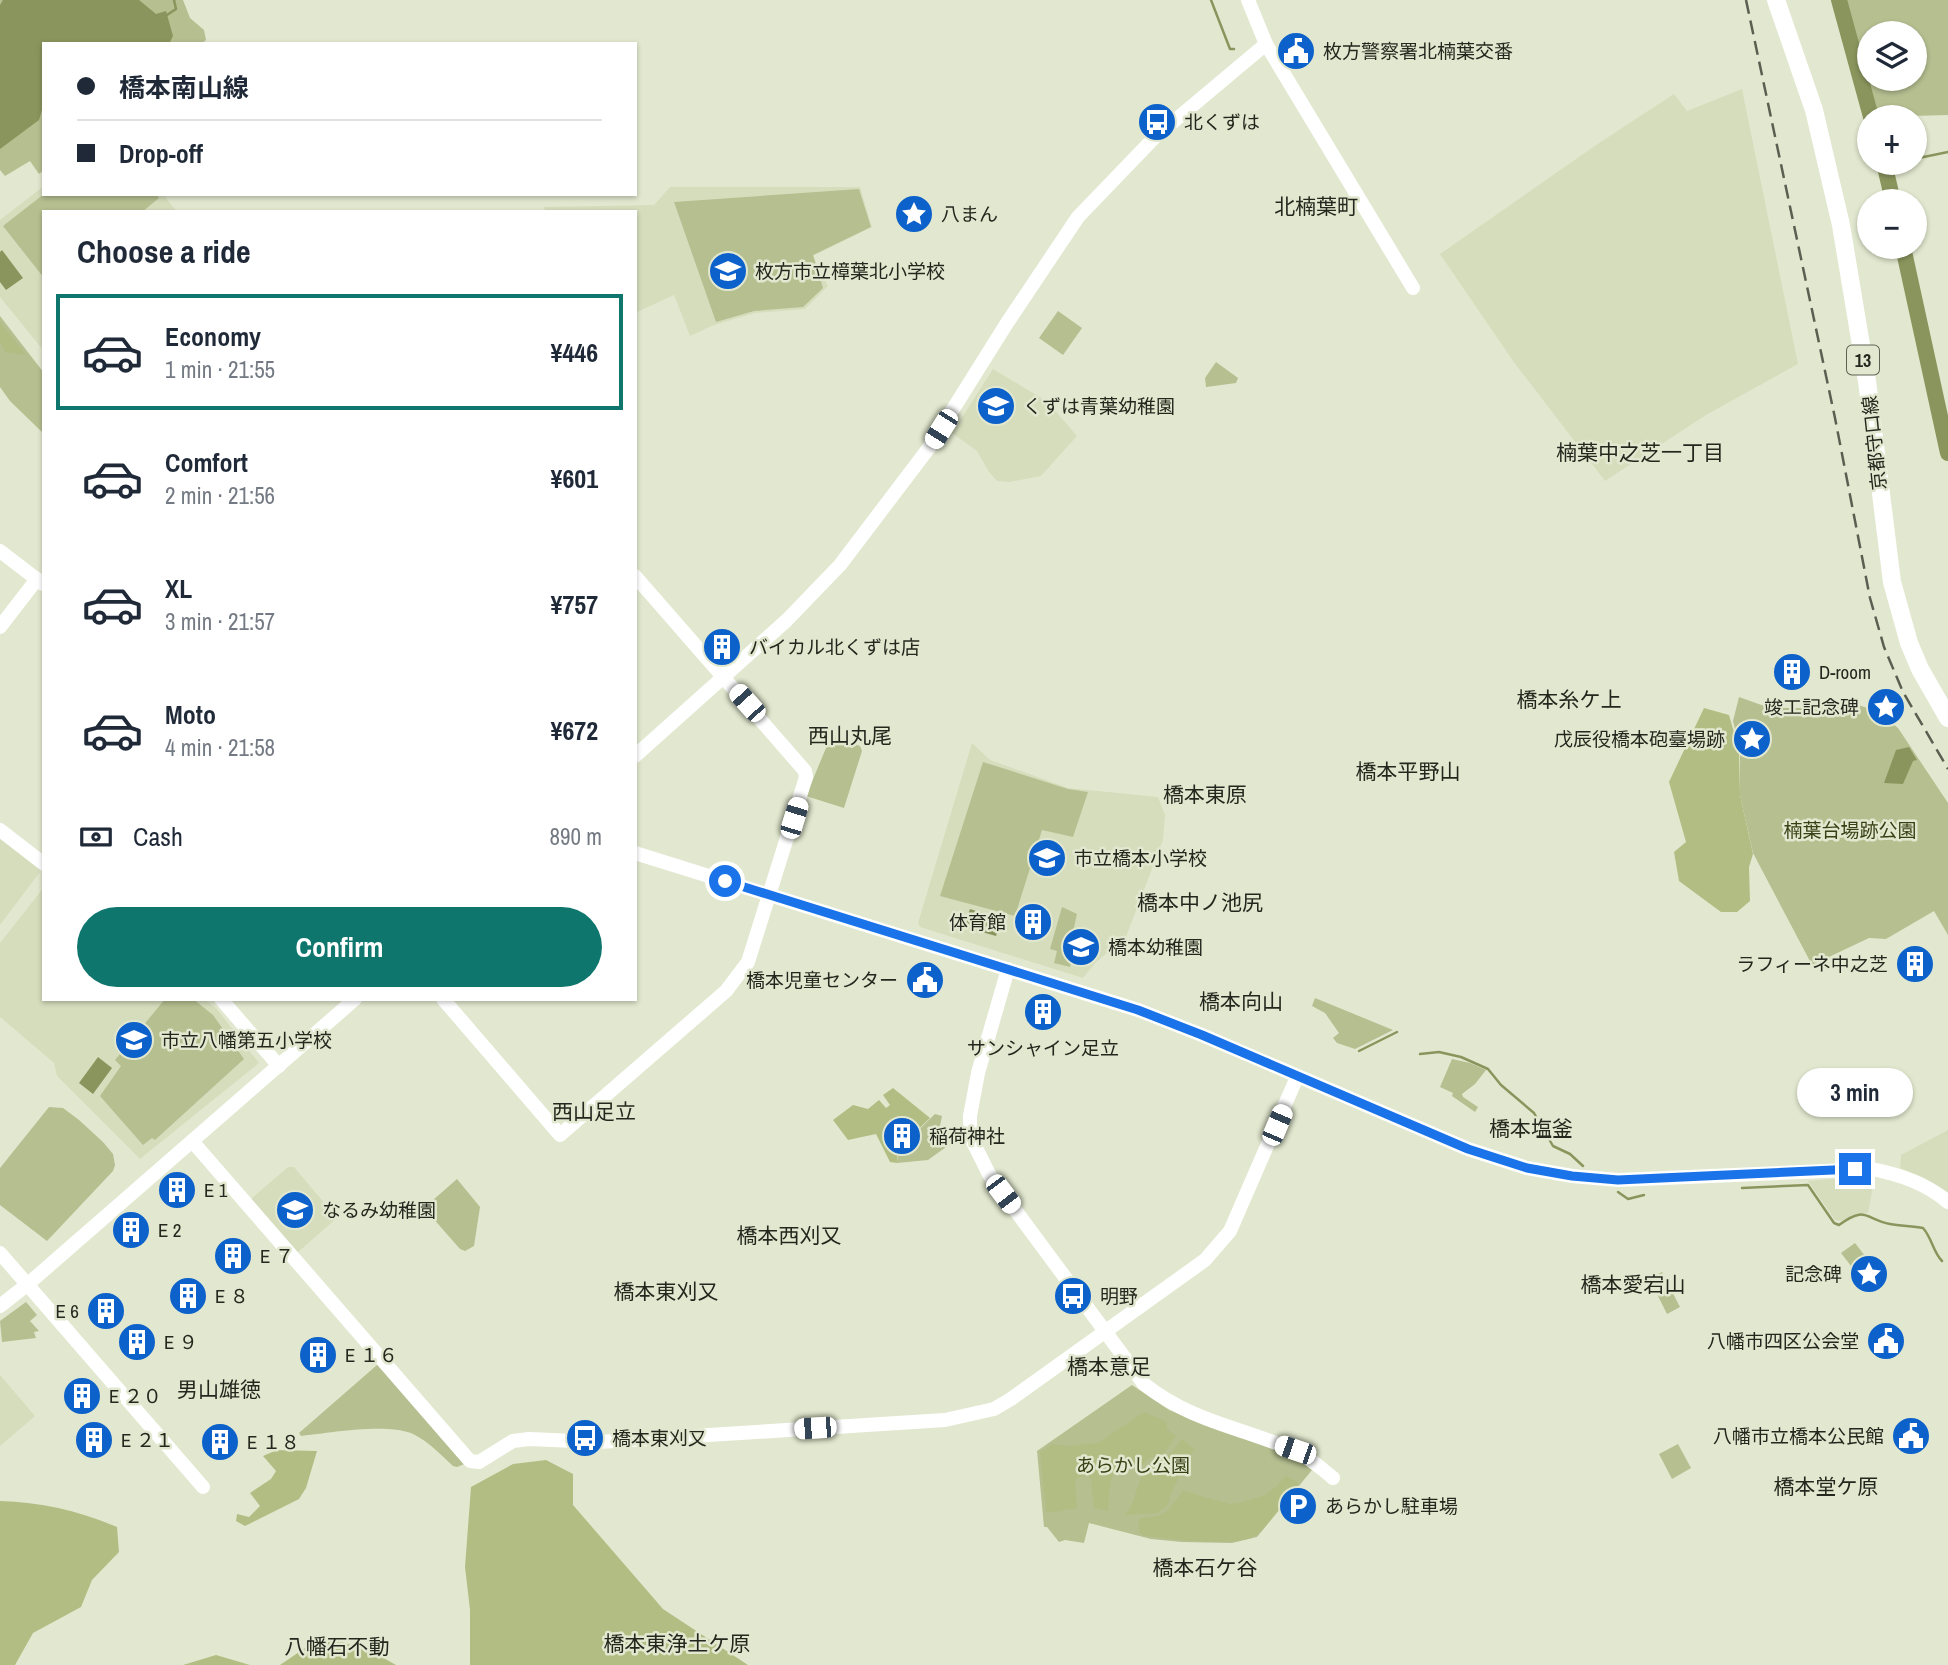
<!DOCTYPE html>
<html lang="en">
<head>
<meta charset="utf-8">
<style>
  :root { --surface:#fff; --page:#f6f6f7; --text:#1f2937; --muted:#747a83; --line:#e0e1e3; --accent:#0f766e }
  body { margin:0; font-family:"Archivo Narrow","Noto Sans JP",sans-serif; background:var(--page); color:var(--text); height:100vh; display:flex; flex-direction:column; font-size:26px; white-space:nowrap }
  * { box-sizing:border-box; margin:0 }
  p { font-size:23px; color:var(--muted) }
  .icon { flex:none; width:38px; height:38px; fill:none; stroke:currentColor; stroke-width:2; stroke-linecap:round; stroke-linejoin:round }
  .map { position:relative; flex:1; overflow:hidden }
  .sheet { position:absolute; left:42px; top:210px; width:595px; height:791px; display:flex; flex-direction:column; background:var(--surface); border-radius:0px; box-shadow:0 2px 5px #0004 }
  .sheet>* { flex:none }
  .hud { position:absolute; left:42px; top:42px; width:595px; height:154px; border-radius:0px; box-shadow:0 2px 5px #0004; display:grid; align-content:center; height:154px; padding:0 35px; background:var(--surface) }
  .tools { position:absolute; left:1857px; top:21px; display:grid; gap:14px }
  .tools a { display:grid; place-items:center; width:70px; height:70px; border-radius:50%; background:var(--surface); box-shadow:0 2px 5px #0004; font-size:35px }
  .end { position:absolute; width:32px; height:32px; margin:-16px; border:9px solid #1a73e8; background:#fff; box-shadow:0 0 0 4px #fff }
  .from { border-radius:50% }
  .bubble { position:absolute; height:49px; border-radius:24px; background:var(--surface); box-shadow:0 2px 5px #0004; font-size:23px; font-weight:800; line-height:49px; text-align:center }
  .car { position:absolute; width:21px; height:42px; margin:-21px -10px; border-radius:9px; box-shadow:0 0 5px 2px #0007; background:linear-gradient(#fff 24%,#345 0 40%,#fff 0 76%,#345 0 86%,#fff 0) }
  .hud b { display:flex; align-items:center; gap:24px; height:66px; font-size:26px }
  .hud b+b { border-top:2px solid var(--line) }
  .hud i { width:18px; height:18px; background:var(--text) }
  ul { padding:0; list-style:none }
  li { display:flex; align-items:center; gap:21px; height:116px; margin:0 14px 10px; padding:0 21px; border:4px solid transparent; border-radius:0px }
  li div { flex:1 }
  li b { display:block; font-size:26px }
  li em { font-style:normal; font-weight:800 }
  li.current { border-color:var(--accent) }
  li>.icon { width:63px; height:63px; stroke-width:1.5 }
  h2 { padding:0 35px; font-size:32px; line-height:84px }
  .pay { display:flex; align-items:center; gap:18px; height:77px; padding:0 35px; font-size:26px }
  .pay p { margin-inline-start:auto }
  .button { display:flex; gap:14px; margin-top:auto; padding:14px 35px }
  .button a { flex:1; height:80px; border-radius:42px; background:var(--accent); color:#fff; font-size:28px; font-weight:800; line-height:80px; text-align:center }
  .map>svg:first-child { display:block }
  .built { fill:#d6ddbd }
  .green { fill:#b5bf90; fill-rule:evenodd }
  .forest { fill:#b2bd84 }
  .water { fill:#8a955d }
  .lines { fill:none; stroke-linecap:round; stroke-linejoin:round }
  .stream { stroke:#8a955d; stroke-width:2.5 }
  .river { stroke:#8a955d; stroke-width:16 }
  .tertiary { stroke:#fff; stroke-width:14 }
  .primary { stroke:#fff; stroke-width:18 }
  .rail { stroke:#5b5e51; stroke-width:2.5; stroke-dasharray:14 7; stroke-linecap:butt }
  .route { stroke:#1a73e8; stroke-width:9 }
  .labels { text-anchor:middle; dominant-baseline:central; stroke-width:5; stroke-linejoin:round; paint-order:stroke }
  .shield { fill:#e2e8cf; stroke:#5e6153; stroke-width:2 }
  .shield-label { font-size:18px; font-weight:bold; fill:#25271e }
  .poi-label { font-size:19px; fill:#25271e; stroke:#e2e8cf; text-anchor:start }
  .street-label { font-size:19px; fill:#25271e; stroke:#e2e8cf }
  .park-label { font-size:19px; fill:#393f14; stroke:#e2e8cf }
  .neighbourhood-label { font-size:21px; fill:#25271e; stroke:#e2e8cf }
</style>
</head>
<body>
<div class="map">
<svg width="1948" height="1665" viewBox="0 0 1948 1665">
  <rect width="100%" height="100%" fill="#e2e8cf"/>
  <g class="built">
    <path d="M1742 89 1798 364 1706 415 1605 481 1513 361 1440 254 1599 143 1674 94 1687 111Z"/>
    <path d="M44 186V194H163L177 212H44V351L0 297V220Z"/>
    <path d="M670 187H860L872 227 813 256 828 286 805 309 755 313 714 325 690 336 674 295 635 313V212H545L544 207 654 205Z"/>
    <path d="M993 369 1048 402 1077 436 1041 476 1009 482 997 481 989 472 977 451 952 433Z"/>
    <path d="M972 743 990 760 1068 788 1158 797 1165 815 1163 840 1126 937 1096 962 1083 978 920 927 918 923Z"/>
    <path d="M0 837 39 868 40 872 0 925Z"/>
    <path d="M44 887V999H204L216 1008 259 1063 140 1159 57 1076 54 1063 0 1017V943Z"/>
    <path d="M1948 1130V1192L1925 1178 1900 1168 1901 1155Z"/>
    <path d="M288 1167H294L337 1218 297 1253 252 1203V1198Z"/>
    <path d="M1833 1179 1874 1181 1868 1213 1855 1215 1841 1221 1835 1220 1808 1181Z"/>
    <path d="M0 1375 35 1416 0 1446Z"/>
  </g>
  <g class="green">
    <path d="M0 0H183L190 18 204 30 206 40 201 44H44V170L39 174 30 161 5 176 0 170Z"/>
    <path d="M1845 0H1948V115L1876 117ZM1869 33H1914V79H1869Z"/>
    <path d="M859 189 871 227 813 255 823 288 803 307 754 311 716 322 674 202Z"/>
    <path d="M44 194H156L159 198 142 212H44V278L3 226Z"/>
    <path d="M1058 311 1082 328 1063 355 1039 338Z"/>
    <path d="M0 316 44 373V434L10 401 0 387Z"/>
    <path d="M1216 362 1238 378 1236 383 1206 387 1205 378Z"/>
    <path d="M1739 697 1770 708H1812L1839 702 1852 703 1877 711 1898 728 1948 803V935L1934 911 1886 939 1869 938 1812 965 1753 853 1740 795V750L1733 721Z"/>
    <path d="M831 736 860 746 862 751 844 808 806 796Z"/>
    <path d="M983 762 1068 789 1088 792 1073 837 1042 830 1015 916 940 896Z"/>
    <path d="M1062 907 1077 914 1073 932 1078 935 1070 967 1054 963 1057 951 1050 949Z"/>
    <path d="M1315 998 1393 1030 1355 1049 1337 1043 1333 1038 1339 1033 1325 1013 1312 1006Z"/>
    <path d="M165 999H193L213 1015 244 1059 155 1140 152 1138 143 1145 100 1096 121 1066 115 1060Z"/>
    <path d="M1452 1059 1470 1063 1486 1070 1475 1084 1462 1094 1463 1097 1478 1107 1475 1112 1452 1096 1453 1093 1440 1087Z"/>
    <path d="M49 1107 63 1108 79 1120 103 1142 113 1154 115 1165 113 1171 47 1241 0 1205V1168Z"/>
    <path d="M935 1114 942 1116 939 1131 960 1134V1137L928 1160 897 1163 898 1150Z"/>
    <path d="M457 1179 480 1207 474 1246 465 1251 460 1249 424 1208Z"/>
    <path d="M1855 1243 1872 1265 1858 1275 1841 1253Z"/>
    <path d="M1662 1272 1680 1307 1667 1314 1649 1278Z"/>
    <path d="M26 1302 37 1315 30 1321 39 1331 34 1332 36 1338 2 1342 0 1321Z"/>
    <path d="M382 1364 467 1463 457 1467 453 1466C441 1455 429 1442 415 1435 390 1422 330 1433 301 1436L299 1433 377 1365Z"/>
    <path d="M1132 1385 1169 1410 1291 1453 1312 1470 1257 1537 1232 1543 1182 1542 1151 1539 1089 1523 1084 1543 1065 1540 1059 1542 1047 1527H1044L1037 1451Z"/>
    <path d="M1678 1444 1691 1468 1672 1479 1659 1454Z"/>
  </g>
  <g class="forest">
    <path d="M0 322 26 355 5 352 0 342Z"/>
    <path d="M1704 708 1729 715 1739 750 1740 795 1753 854 1749 867 1750 901 1737 912H1721L1679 881 1674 852 1686 842 1669 782Z"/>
    <path d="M893 1088 930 1118 903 1144 898 1142 900 1146 897 1149V1163L890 1162 876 1134 848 1140 833 1120 853 1105 868 1109 879 1100 886 1108 890 1105 883 1095Z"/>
    <path d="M1144 1412 1167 1422V1429L1176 1436 1165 1452 1147 1460 1136 1471 1126 1457C1108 1470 1110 1491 1108 1511L1094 1508 1091 1480 1088 1475 1077 1478 1075 1483 1077 1509C1066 1508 1058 1513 1046 1512L1040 1452 1053 1444 1068 1446 1098 1443Z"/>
    <path d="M1182 1439 1194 1449 1171 1493 1168 1505 1157 1513 1125 1515 1132 1504 1141 1477 1169 1456Z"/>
    <path d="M277 1450 317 1451 306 1488 299 1499 245 1526 236 1521 237 1514 249 1517 260 1506 250 1493 271 1479 276 1471 263 1456Z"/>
    <path d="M546 1460 573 1474V1505L663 1609 748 1665H470V1610L465 1567 471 1487 513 1464Z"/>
    <path d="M1286 1476 1299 1483C1289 1495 1267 1527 1257 1535 1239 1548 1164 1539 1142 1535L1139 1532V1522L1141 1518 1159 1516 1167 1511 1183 1491 1230 1504 1239 1503 1265 1495 1276 1487Z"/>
    <path d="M0 1501C41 1502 79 1511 117 1527L119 1552 92 1580 81 1607 33 1633 15 1665H0Z"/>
    <path d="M324 1635 380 1656 396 1665H280Z"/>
    <path d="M216 1655 250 1665H183Z"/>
  </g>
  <g class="water">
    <path d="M3 0H139L156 14 166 11 173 36 169 44H44V103L39 120 0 149V5Z"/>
    <path d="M2 250 23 278 6 290 0 282V252Z"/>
    <path d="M1909 747 1917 760 1913 761 1903 784 1884 783 1896 750Z"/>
    <path d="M970 909 1002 919 996 936 964 927Z"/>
    <path d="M98 1057 112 1068 93 1094 79 1083Z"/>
  </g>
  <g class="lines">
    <g class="stream">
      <path d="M1211 0 1230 49H1234"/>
      <path d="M167 15 176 9 174 0"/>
      <path d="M1914 159 1948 152"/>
      <path d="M1886 167 1902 163"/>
      <path d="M1359 1051 1397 1032"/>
      <path d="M1420 1054 1439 1052 1461 1057 1488 1069 1501 1085 1534 1113 1553 1146 1570 1154 1583 1166"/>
      <path d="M1742 1188 1808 1185 1834 1223 1839 1225C1866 1205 1865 1219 1890 1224 1901 1226 1912 1226 1923 1228 1932 1238 1933 1252 1942 1261"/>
      <path d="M1618 1192 1628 1199 1644 1195"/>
    </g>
    <g class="river">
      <path d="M1839 0 1871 117"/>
      <path d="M1884 163 1893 201"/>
      <path d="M1903 247 1948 453"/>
    </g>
    <g class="tertiary">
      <path d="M1248 0 1266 44 1413 288"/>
      <path d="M0 551 43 584"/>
      <path d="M0 627 37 579"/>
      <path d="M635 756 787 620 840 565 928 449 1007 323 1078 217 1154 138 1266 44"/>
      <path d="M0 830 44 864"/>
      <path d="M635 853 1138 1010 1202 1035 1468 1149 1527 1168 1572 1176 1618 1180 1872 1169C1901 1175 1925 1183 1948 1202"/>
      <path d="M1008 969 978 1073 970 1116V1136L990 1176 1144 1384C1194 1423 1238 1426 1293 1450 1308 1456 1321 1468 1333 1478"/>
      <path d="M221 999 279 1066"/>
      <path d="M443 999 560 1135 726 991 748 962 806 777 805 771 635 576"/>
      <path d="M192 1141 470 1461 479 1462 513 1441 529 1439 599 1442 945 1420 994 1409 1011 1399 1205 1260 1230 1231 1297 1077"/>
      <path d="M0 1253 203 1487"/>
      <path d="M0 1306 28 1284 355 999"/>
    </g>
    <path class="primary" d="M1776 0 1814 110 1841 225 1867 381 1892 582 1909 643 1920 669 1948 718"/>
    <path class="rail" d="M1746 0 1835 418 1870 598 1884 647 1903 692 1948 769"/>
  </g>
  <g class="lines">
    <path class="route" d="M725 881 1138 1010 1202 1035 1468 1149 1527 1168 1572 1176 1618 1180 1855 1169"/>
  </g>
  <defs>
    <symbol id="civic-disc" viewBox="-11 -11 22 22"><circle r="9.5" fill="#0c61ca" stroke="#e2e8cf"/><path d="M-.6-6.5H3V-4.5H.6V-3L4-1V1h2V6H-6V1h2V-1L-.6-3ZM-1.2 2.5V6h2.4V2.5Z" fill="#fff"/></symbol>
    <symbol id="bus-disc" viewBox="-11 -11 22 22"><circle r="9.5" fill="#0c61ca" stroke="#e2e8cf"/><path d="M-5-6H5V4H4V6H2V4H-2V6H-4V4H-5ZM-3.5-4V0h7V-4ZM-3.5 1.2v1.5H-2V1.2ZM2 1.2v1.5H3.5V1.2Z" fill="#fff"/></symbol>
    <symbol id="sight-disc" viewBox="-11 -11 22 22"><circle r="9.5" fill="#0c61ca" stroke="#e2e8cf"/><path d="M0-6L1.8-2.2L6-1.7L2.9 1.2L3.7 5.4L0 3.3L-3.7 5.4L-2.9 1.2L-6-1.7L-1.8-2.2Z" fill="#fff"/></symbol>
    <symbol id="school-disc" viewBox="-11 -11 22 22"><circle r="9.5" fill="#0c61ca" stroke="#e2e8cf"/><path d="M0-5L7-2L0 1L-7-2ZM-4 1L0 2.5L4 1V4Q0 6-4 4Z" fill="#fff"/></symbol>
    <symbol id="building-disc" viewBox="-11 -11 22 22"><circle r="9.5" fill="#0c61ca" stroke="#e2e8cf"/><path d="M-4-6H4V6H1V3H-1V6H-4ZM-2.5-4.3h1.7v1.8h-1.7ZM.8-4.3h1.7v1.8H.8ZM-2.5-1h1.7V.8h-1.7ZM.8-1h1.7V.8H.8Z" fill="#fff"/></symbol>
    <symbol id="parking-disc" viewBox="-11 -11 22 22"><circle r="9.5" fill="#0c61ca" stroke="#e2e8cf"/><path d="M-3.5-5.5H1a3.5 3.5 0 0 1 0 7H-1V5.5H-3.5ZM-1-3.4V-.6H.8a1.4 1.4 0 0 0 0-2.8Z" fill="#fff"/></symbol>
  </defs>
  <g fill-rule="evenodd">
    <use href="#civic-disc" x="1274" y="29" width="44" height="44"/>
    <use href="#bus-disc" x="1135" y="100" width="44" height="44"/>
    <use href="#sight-disc" x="892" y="192" width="44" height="44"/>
    <use href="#school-disc" x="706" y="249" width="44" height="44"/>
    <use href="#school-disc" x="974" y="384" width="44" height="44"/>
    <use href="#building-disc" x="700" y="625" width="44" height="44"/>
    <use href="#building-disc" x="1770" y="650" width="44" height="44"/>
    <use href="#sight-disc" x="1864" y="685" width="44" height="44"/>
    <use href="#sight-disc" x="1730" y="717" width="44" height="44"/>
    <use href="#school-disc" x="1025" y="836" width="44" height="44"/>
    <use href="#building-disc" x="1011" y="900" width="44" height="44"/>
    <use href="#school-disc" x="1059" y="925" width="44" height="44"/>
    <use href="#building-disc" x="1893" y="942" width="44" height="44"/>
    <use href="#civic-disc" x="903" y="958" width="44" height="44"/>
    <use href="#building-disc" x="1021" y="990" width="44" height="44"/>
    <use href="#school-disc" x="112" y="1018" width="44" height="44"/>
    <use href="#building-disc" x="880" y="1114" width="44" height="44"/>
    <use href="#building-disc" x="155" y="1168" width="44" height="44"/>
    <use href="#school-disc" x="273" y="1188" width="44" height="44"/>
    <use href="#building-disc" x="109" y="1208" width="44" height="44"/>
    <use href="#building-disc" x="211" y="1234" width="44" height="44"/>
    <use href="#sight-disc" x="1847" y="1252" width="44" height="44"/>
    <use href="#building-disc" x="166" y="1274" width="44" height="44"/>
    <use href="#bus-disc" x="1051" y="1274" width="44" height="44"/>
    <use href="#building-disc" x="84" y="1289" width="44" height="44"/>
    <use href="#civic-disc" x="1864" y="1319" width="44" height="44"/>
    <use href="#building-disc" x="115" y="1320" width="44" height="44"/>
    <use href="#building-disc" x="296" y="1333" width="44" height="44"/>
    <use href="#building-disc" x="60" y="1374" width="44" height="44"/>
    <use href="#civic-disc" x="1889" y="1414" width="44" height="44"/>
    <use href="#bus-disc" x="563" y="1416" width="44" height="44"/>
    <use href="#building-disc" x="72" y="1418" width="44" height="44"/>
    <use href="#building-disc" x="198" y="1420" width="44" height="44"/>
    <use href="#parking-disc" x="1276" y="1484" width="44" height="44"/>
  </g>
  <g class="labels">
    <rect class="shield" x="1847" y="345.5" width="32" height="29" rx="5"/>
    <g class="shield-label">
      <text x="1863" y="360">13</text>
    </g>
    <g class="poi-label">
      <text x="1323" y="51">枚方警察署北楠葉交番</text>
      <text x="1184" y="122">北くずは</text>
      <text x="941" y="214">八まん</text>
      <text x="755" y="271">枚方市立樟葉北小学校</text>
      <text x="1023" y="406">くずは青葉幼稚園</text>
      <text x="749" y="647">バイカル北くずは店</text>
      <text x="1819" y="672">D-room</text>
      <text x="1859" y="707" text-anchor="end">竣工記念碑</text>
      <text x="1725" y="739" text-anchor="end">戊辰役橋本砲臺場跡</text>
      <text x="1074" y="858">市立橋本小学校</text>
      <text x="1006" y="922" text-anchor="end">体育館</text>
      <text x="1108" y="947">橋本幼稚園</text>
      <text x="1888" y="964" text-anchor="end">ラフィーネ中之芝</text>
      <text x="898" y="980" text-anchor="end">橋本児童センター</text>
      <text x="161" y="1040">市立八幡第五小学校</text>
      <text x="1043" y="1048" text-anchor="middle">サンシャイン足立</text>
      <text x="929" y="1136">稲荷神社</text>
      <text x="204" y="1190">E 1</text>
      <text x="322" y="1210">なるみ幼稚園</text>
      <text x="158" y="1230">E 2</text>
      <text x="260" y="1256">E ７</text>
      <text x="1842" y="1274" text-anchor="end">記念碑</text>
      <text x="215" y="1296">E ８</text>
      <text x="1100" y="1296">明野</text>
      <text x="79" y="1311" text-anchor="end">E 6</text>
      <text x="1859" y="1341" text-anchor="end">八幡市四区公会堂</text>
      <text x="164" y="1342">E ９</text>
      <text x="345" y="1355">E １６</text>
      <text x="109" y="1396">E ２０</text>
      <text x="1884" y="1436" text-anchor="end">八幡市立橋本公民館</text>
      <text x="612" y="1438">橋本東刈又</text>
      <text x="121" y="1440">E ２１</text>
      <text x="247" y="1442">E １８</text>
      <text x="1325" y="1506">あらかし駐車場</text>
    </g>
    <g class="street-label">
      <text transform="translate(1874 443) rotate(-96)">京都守口線</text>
    </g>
    <g class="park-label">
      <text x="1850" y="830">楠葉台場跡公園</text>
      <text x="1133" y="1465">あらかし公園</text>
    </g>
    <g class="neighbourhood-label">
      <text x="1316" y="206">北楠葉町</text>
      <text x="1640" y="452">楠葉中之芝一丁目</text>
      <text x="1569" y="699">橋本糸ケ上</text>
      <text x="850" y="735">西山丸尾</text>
      <text x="1408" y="771">橋本平野山</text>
      <text x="1205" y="794">橋本東原</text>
      <text x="1200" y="902">橋本中ノ池尻</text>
      <text x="1241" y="1001">橋本向山</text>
      <text x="594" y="1111">西山足立</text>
      <text x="1531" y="1128">橋本塩釜</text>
      <text x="789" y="1235">橋本西刈又</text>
      <text x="1633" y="1284">橋本愛宕山</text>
      <text x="666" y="1291">橋本東刈又</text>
      <text x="1109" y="1366">橋本意足</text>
      <text x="219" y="1389">男山雄徳</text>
      <text x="1826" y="1486">橋本堂ケ原</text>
      <text x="1205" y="1567">橋本石ケ谷</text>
      <text x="677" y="1643">橋本東浄土ケ原</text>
      <text x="337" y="1646">八幡石不動</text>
    </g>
  </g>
</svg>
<div class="tools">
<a><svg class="icon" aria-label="layers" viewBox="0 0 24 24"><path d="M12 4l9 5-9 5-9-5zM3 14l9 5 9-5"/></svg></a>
<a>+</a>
<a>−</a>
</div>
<i class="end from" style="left:725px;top:881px"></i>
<i class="end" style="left:1855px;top:1169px"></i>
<div class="bubble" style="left:1797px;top:1068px;width:116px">3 min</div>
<i class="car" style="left:941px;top:429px;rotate:212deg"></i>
<i class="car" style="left:747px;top:703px;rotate:318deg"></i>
<i class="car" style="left:794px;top:818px;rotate:17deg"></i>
<i class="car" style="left:1277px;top:1125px;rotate:23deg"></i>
<i class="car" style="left:1003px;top:1194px;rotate:143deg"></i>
<i class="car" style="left:815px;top:1428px;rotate:266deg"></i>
<i class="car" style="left:1295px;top:1450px;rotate:289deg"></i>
<div class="hud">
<b><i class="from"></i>橋本南山線</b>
<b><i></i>Drop-off</b>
</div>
<section class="sheet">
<h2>Choose a ride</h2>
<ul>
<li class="current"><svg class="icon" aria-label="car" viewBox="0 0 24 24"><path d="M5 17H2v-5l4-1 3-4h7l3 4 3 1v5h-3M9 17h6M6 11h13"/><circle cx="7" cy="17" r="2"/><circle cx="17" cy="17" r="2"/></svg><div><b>Economy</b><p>1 min · 21:55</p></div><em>¥446</em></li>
<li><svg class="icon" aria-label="car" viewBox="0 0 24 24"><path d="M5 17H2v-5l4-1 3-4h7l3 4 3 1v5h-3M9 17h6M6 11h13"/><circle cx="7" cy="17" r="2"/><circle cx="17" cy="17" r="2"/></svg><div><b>Comfort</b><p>2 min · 21:56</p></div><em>¥601</em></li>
<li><svg class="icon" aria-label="car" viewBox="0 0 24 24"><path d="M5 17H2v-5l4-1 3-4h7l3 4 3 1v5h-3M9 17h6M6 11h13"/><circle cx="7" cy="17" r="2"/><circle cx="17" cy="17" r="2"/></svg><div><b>XL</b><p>3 min · 21:57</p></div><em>¥757</em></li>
<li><svg class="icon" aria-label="car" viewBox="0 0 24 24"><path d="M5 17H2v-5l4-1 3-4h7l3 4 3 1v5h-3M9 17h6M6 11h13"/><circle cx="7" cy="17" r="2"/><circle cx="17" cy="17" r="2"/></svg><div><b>Moto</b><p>4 min · 21:58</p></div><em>¥672</em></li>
</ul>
<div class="pay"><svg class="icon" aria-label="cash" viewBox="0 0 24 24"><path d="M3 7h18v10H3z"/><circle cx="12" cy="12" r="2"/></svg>Cash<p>890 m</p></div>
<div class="button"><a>Confirm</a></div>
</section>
</div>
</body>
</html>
